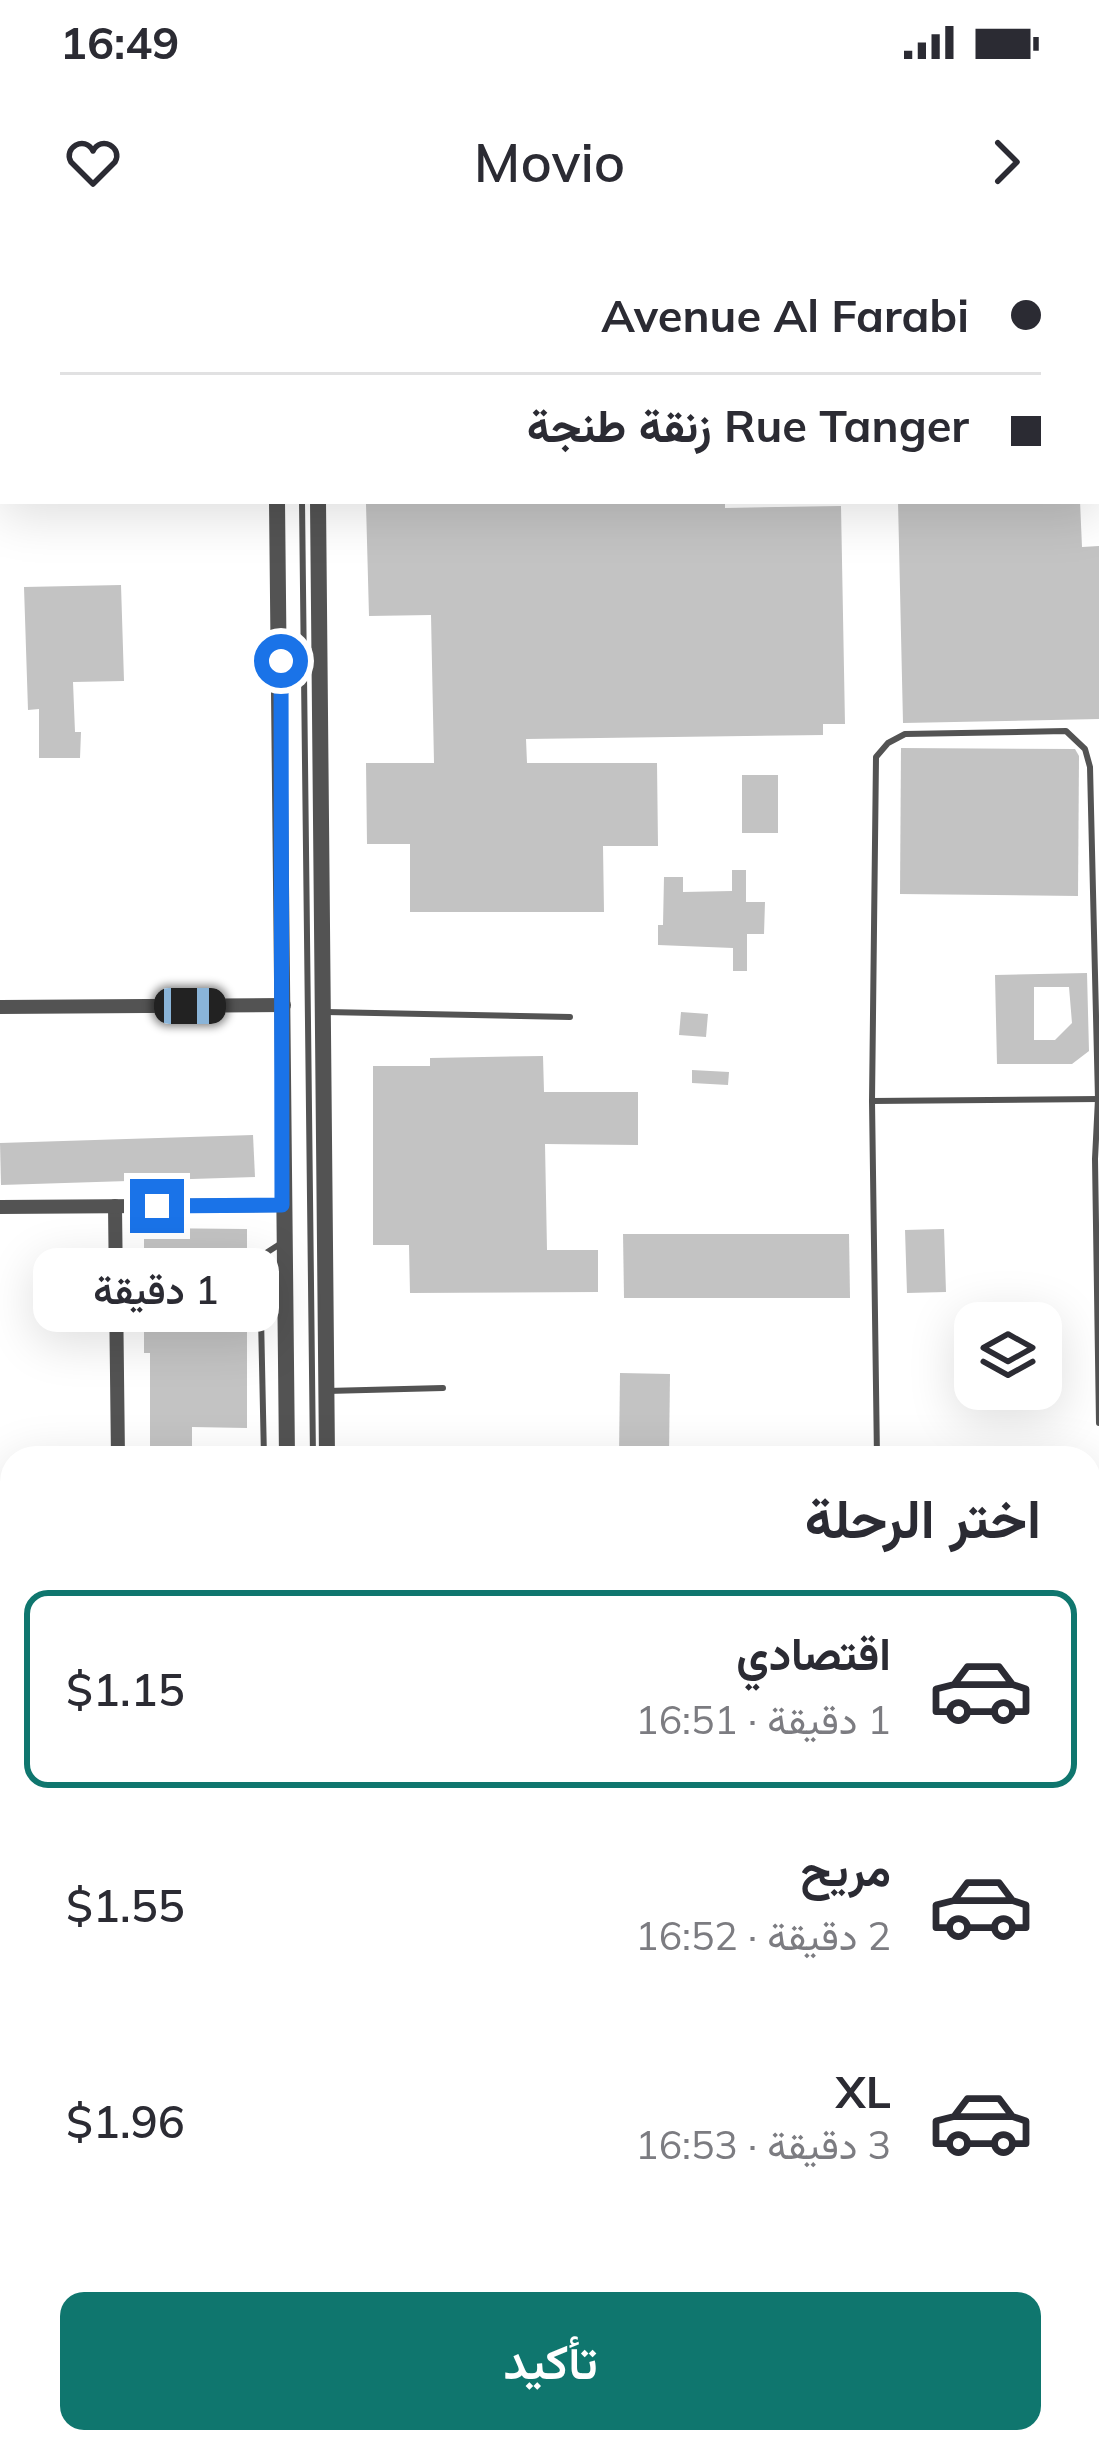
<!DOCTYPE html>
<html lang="ar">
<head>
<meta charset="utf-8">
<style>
  :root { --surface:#fff; --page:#f2f2f3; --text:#2b2b33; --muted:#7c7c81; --line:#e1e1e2; --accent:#0f766e }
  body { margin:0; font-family:Mulish,Vazirmatn,sans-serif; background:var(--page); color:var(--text); direction:rtl; height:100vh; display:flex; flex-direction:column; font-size:45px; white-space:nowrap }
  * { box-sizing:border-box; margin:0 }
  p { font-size:39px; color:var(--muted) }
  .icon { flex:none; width:66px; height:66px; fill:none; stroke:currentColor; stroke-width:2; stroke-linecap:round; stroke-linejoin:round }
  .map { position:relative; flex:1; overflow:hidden; direction:ltr }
  .side { position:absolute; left:0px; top:1206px; width:1101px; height:1008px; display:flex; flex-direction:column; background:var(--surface); border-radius:36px 36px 0 0; box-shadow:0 12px 48px #0002; direction:rtl }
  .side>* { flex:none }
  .guide { position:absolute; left:0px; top:0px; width:1101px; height:264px; box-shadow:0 12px 48px #0002; direction:rtl; display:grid; align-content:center; height:264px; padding:0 60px; background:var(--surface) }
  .tools { position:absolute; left:954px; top:1062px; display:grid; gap:24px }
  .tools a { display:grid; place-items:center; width:108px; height:108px; border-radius:24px; background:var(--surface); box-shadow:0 12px 48px #0002; font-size:60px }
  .end { position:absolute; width:54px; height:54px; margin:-27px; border:15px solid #1a73e8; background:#fff; box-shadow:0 0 0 6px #fff }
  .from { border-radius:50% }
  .bubble { position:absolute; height:84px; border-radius:24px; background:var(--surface); box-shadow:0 12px 48px #0002; font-size:39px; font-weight:600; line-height:84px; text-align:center; direction:rtl }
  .car { position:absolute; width:36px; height:72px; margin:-36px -18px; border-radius:15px; box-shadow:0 0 9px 3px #0007; background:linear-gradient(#222 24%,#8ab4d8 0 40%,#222 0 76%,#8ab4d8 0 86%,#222 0) }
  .guide b { display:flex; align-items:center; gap:42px; height:114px; font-size:45px }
  .guide b+b { border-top:3px solid var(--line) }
  .guide i { width:30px; height:30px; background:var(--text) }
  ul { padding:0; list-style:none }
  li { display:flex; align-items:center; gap:36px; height:198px; margin:0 24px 18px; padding:0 36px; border:6px solid transparent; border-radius:24px }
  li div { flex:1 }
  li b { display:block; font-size:45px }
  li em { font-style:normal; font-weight:600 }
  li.selected { border-color:var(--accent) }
  li>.icon { width:108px; height:108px; stroke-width:1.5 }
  h2 { padding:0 60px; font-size:54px; line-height:144px }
  .button { display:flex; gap:24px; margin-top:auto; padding:24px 60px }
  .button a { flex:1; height:138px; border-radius:24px; background:var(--accent); color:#fff; font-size:48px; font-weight:600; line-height:138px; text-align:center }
  .status { display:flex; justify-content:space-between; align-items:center; height:84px; padding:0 60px; background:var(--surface); direction:ltr }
  .status svg { height:33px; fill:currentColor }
  header { display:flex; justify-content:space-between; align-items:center; height:156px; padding:0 60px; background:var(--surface); font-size:54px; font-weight:600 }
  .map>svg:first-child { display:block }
  .building { fill:#c3c3c3; fill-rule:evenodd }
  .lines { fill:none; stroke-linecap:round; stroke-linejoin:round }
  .primary-casing { stroke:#dbdbdb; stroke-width:27 }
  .service { stroke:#535353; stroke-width:6 }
  .minor { stroke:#535353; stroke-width:14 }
  .tertiary { stroke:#535353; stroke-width:16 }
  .primary { stroke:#000; stroke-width:21 }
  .route { stroke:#1a73e8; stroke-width:15 }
</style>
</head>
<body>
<div class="status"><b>16:49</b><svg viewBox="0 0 49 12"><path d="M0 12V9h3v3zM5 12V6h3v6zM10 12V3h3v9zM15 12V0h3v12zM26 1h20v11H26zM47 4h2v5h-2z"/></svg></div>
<header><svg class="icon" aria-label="forward" viewBox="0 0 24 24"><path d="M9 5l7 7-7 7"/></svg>Movio<svg class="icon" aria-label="heart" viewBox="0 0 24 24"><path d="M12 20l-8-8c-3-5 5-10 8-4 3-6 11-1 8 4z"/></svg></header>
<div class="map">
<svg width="1099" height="2214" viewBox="0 0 1099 2214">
  <rect width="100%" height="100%" fill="#fff"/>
  <g class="building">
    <path d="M725 261V268L841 266 845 484H823V495L526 499 527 523H657L658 606H603L604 672H410V604H367L366 523H434L431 375 369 376 366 264Z"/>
    <path d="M898 261H1080L1082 307 1099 306V479L903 483Z"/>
    <path d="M121 345 124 441 73 442 75 492H81L80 518H39V469L28 470 24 347Z"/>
    <path d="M901 508 1075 509 1079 516 1078 656 900 654Z"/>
    <rect x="742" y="535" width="36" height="58"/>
    <path d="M732 630H746V662H765L764 694H747V731H733V708L658 705V685H663L664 637H683V652L732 651Z"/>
    <path d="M1087 733 1089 811 1072 824H997L995 735ZM1034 747H1069L1072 783 1055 800H1034Z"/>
    <path d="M681 772 708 774 706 797 679 795Z"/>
    <path d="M543 816 544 852H638V905L545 904 547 1010H598V1052L410 1053 409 1005H373V826H430V818Z"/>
    <path d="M692 830 729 832 728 845 692 843Z"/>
    <path d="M253 895 255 937 1 945 0 903Z"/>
    <path d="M144 988 247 989V1188L192 1187V1218H150V1113H144Z"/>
    <path d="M944 989 946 1052 907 1053 905 990Z"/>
    <path d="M623 994H849L850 1058H624Z"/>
    <path d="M620 1133 670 1134 669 1216 619 1215Z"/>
  </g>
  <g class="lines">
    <defs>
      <g id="primary">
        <path d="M0 1718 12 1722"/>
        <path d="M1089 1907H1099"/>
      </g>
    </defs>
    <use href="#primary" class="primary-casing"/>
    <g class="service">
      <path d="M299 0V3"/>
      <path d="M259 3 263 0"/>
      <path d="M302 261 313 1218"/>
      <path d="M326 772 570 777"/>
      <path d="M872 861 1099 859"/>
      <path d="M327 1151 443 1148"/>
      <path d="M264 1218 260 1030 266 1013 280 1004"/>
      <path d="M877 1218 872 861 876 517 888 503 905 494 1066 491 1085 509 1090 527 1098 859 1095 919 1099 1183"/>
      <path d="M0 1767 12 1728"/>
      <path d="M178 2214 187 2202"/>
    </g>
    <g class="minor">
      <path d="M0 767 284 765"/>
      <path d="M115 966 118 1218"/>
      <path d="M0 967 282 965"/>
      <path d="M1089 1325H1099"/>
      <path d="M0 1330H12"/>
      <path d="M0 1346H12"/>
      <path d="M0 1533 12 1551"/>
      <path d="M0 1555 12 1572"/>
      <path d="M434 2202 442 2214"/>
      <path d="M869 2202 1099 2210"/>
    </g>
    <g class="tertiary">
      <path d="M315 0V3"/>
      <path d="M275 3V0"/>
      <path d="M277 261 287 1218"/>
      <path d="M318 261 327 1218"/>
      <path d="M141 2214 150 2202"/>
      <path d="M189 2214 198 2202"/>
    </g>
    <use href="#primary" class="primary"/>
  </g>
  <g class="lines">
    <path class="route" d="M157 966 282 965 281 421"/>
  </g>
</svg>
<div class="tools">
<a><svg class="icon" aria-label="layers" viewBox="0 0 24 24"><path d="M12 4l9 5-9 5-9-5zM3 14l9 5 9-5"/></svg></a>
</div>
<i class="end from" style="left:281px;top:421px"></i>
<i class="end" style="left:157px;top:966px"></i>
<div class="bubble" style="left:33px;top:1008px;width:246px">1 دقيقة</div>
<i class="car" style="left:190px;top:766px;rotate:90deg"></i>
<div class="guide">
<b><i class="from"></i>Avenue Al Farabi</b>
<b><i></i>Rue Tanger زنقة طنجة</b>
</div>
<section class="side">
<h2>اختر الرحلة</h2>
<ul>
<li class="selected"><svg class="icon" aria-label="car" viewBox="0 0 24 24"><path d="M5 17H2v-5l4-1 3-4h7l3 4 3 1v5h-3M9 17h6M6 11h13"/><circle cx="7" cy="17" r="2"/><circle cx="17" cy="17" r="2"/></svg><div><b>اقتصادي</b><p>1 دقيقة · 16:51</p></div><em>$1.15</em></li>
<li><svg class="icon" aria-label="car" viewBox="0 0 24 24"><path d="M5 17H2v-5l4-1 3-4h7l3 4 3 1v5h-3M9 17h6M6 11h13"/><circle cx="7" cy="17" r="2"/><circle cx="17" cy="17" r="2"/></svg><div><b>مريح</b><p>2 دقيقة · 16:52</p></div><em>$1.55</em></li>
<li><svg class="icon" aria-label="car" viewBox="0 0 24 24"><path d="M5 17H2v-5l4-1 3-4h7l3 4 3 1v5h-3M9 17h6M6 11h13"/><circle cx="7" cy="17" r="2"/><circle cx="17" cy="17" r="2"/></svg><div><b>XL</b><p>3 دقيقة · 16:53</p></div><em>$1.96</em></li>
</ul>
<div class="button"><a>تأكيد</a></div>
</section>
</div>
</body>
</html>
